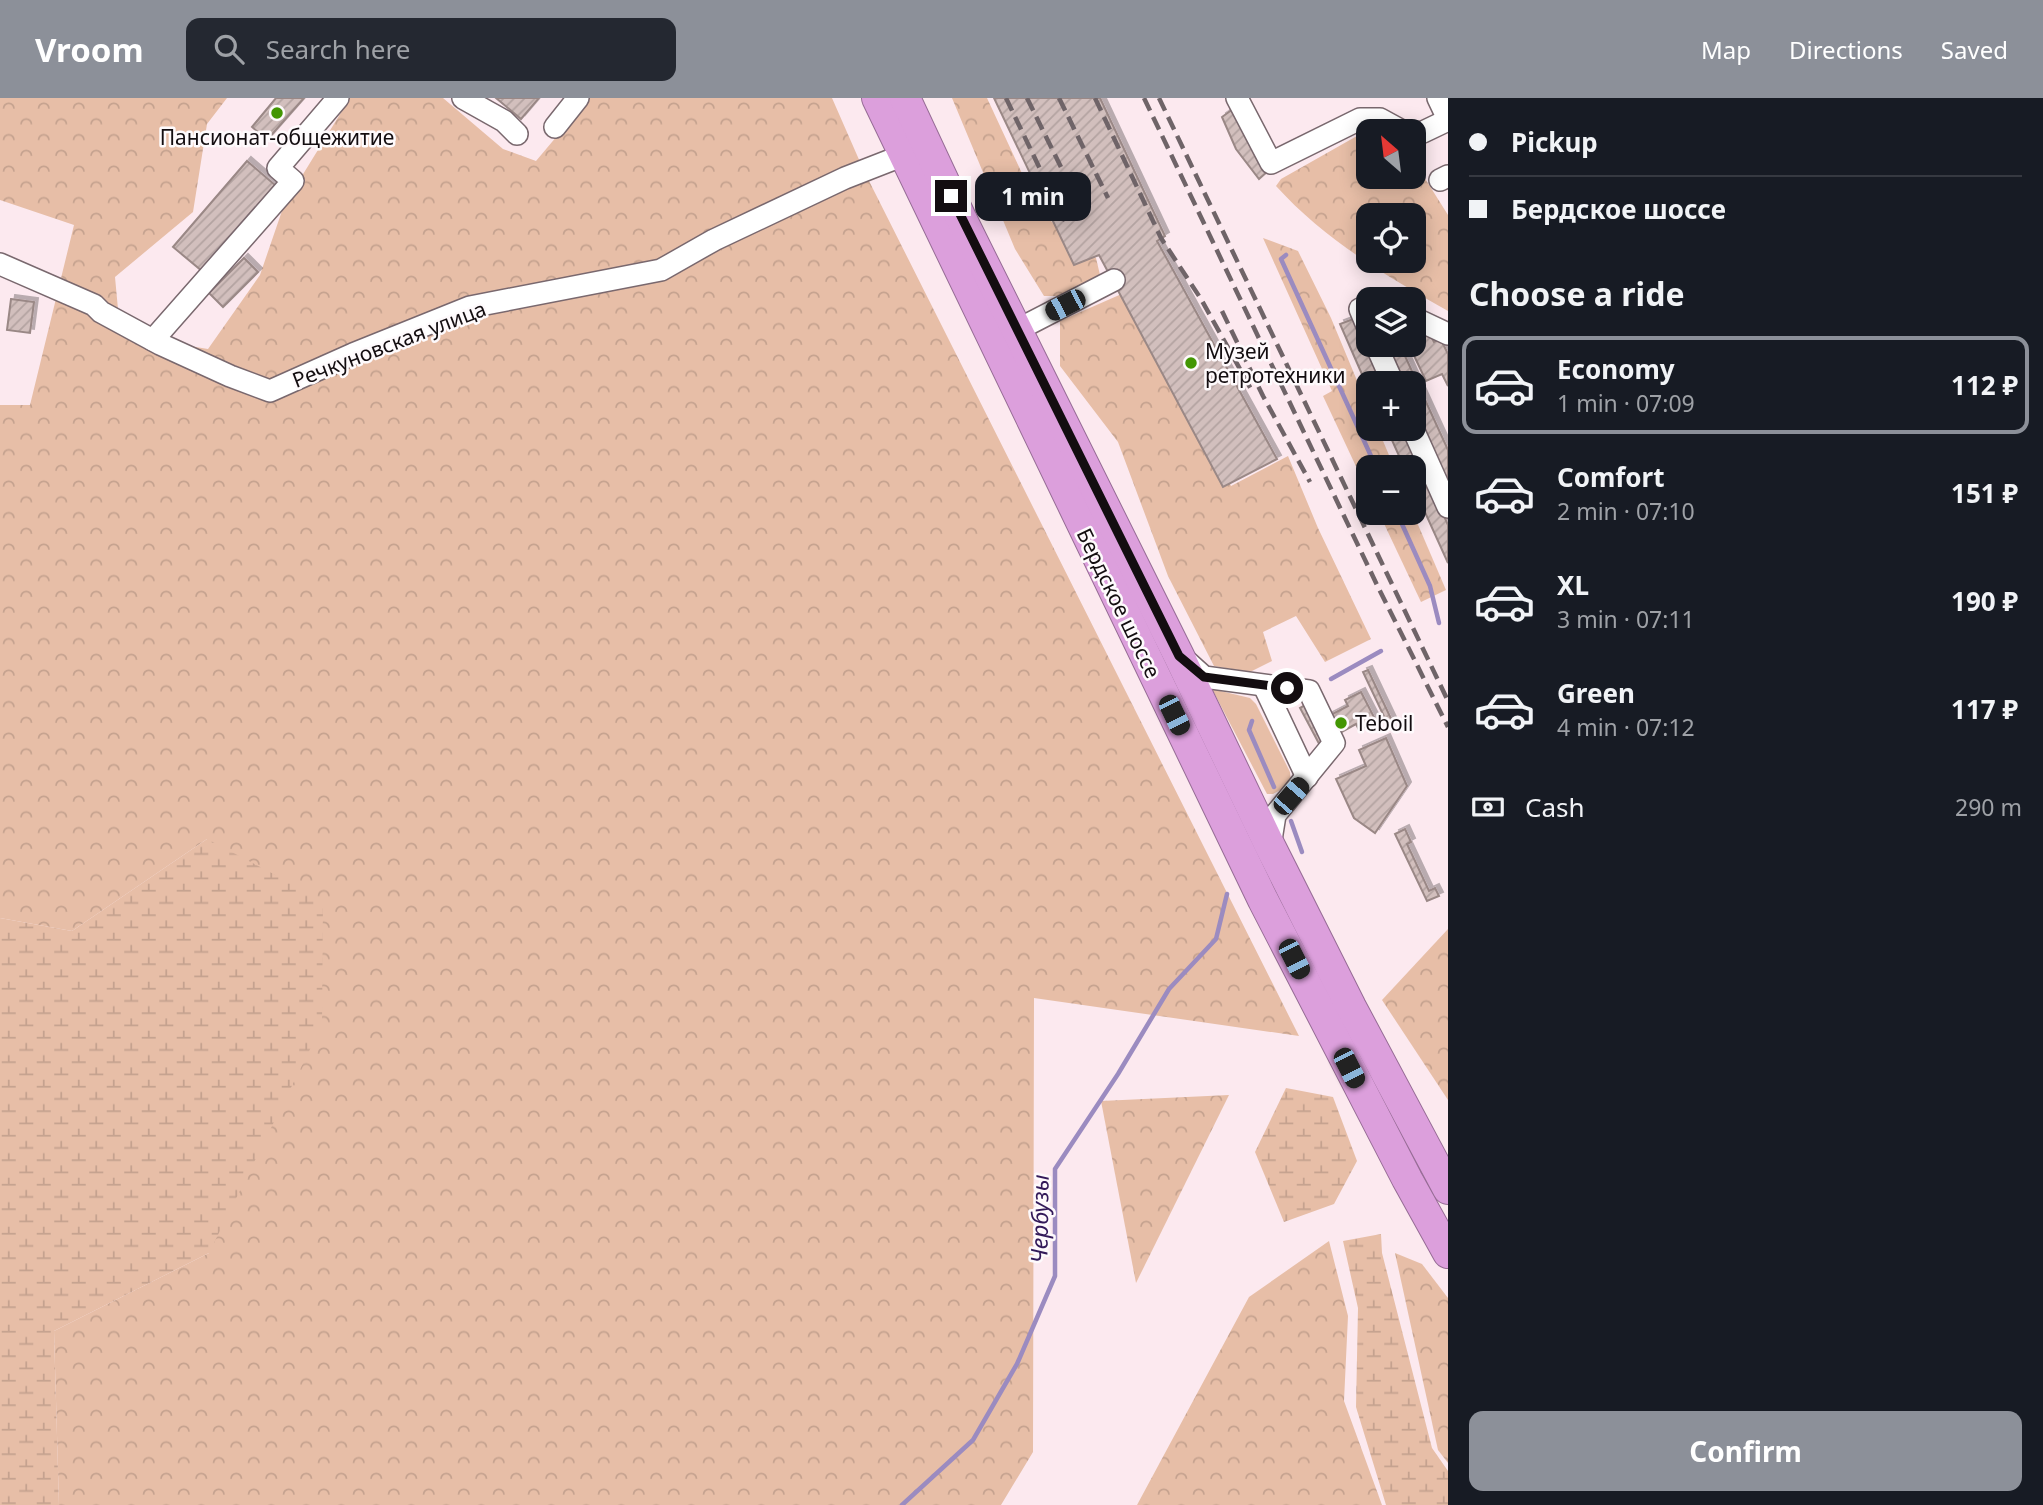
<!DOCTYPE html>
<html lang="en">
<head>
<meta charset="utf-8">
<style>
  :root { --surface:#171b24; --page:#242831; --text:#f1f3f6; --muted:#9ea1a6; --line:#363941; --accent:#8c9099 }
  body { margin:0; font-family:"Noto Sans",sans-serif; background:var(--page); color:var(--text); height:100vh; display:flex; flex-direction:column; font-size:26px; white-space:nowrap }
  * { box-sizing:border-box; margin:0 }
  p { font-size:23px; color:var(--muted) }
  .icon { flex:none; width:38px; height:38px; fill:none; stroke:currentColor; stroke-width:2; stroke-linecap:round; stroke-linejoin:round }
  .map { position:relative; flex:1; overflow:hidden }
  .panel { display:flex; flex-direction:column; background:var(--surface); width:595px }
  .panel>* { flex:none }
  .banner { display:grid; align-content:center; height:154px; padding:0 21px; background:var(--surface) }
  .needle { width:46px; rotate:332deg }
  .fabs { position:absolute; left:1356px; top:21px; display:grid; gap:14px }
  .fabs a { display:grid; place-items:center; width:70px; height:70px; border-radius:14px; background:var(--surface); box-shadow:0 4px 18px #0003; font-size:35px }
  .end { position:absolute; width:32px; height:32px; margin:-16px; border:9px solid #130d10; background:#fff; box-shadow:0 0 0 4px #fff }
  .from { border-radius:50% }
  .bubble { position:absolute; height:49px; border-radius:14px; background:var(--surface); box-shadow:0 4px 18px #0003; font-size:23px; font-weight:700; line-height:49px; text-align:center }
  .car { position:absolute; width:21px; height:42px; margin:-21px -10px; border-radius:9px; box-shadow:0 0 5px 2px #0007; background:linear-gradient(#222 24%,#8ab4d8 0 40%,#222 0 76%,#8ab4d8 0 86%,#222 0) }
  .banner b { display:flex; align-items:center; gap:24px; height:66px; font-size:26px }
  .banner b+b { border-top:2px solid var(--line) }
  .banner i { width:18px; height:18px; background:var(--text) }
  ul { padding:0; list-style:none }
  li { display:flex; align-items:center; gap:21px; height:98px; margin:0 14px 10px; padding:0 7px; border:4px solid transparent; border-radius:14px }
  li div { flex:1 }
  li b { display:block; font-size:26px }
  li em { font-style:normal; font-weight:700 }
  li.active { border-color:var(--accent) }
  li>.icon { width:63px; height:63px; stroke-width:1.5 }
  h2 { padding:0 21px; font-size:32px; line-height:84px }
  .pay { display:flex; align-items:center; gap:18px; height:77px; padding:0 21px; font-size:26px }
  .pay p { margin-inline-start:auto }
  .primary-button { display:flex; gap:14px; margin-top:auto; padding:14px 21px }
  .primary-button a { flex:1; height:80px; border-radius:14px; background:var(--accent); color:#fff; font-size:28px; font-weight:700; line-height:80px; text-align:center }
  header { display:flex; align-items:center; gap:42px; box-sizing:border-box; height:98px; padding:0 35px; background:var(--accent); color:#fff }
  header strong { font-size:33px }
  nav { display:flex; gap:38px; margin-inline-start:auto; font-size:24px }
  .search { width:490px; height:63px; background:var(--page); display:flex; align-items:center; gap:18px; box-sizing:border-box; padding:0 24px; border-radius:14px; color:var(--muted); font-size:26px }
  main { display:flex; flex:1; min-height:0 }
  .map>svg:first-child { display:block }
  .grass { fill:#e7bea7 }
  .forest { fill:url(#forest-crowns); fill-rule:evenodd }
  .wetland { fill:url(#wetland-marsh) }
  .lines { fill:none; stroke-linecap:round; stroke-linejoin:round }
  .stream { stroke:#9b8bc0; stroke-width:4.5 }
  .building { fill:url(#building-hatch); stroke:#9a8886; stroke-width:2; filter:url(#shadow) }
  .minor-casing { stroke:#79686e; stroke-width:24 }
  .highway-casing { stroke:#966c95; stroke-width:32 }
  .minor { stroke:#fff; stroke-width:21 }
  .highway { stroke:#dc9fdc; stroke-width:30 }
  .rail { stroke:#6f6468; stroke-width:4.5; stroke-dasharray:14 7; stroke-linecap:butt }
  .route { stroke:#130d10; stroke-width:9 }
  .poi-dot { fill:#439603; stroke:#fefafc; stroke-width:2.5 }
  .labels { text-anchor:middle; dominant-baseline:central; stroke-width:5; stroke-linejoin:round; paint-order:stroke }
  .poi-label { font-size:21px; fill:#130d10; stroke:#fefafc; text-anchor:start }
  .street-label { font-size:21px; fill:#130d10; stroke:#fefafc }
  .water-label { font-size:23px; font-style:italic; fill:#331959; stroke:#fefafc }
</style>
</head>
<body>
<header>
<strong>Vroom</strong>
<div class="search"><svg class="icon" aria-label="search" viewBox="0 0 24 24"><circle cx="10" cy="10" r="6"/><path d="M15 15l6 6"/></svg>Search here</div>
<nav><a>Map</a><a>Directions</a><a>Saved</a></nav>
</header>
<main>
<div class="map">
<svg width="1448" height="1407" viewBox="0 0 1448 1407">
  <defs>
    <pattern id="forest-crowns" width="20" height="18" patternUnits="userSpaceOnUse" patternTransform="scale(1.75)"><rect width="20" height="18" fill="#e7bea7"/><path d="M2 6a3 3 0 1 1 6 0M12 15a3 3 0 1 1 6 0" fill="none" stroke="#c5a28f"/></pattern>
    <pattern id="wetland-marsh" width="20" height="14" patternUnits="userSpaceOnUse" patternTransform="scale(1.75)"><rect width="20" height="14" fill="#e7bea7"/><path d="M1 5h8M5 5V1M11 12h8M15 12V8" fill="none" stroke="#c5a28f"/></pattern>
    <pattern id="building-hatch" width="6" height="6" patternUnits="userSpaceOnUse" patternTransform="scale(1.75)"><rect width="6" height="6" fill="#d2bfbd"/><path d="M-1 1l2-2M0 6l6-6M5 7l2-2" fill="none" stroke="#b3a3a1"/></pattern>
    <filter id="shadow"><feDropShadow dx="4" dy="-4" stdDeviation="0" flood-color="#0004"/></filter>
  </defs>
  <rect width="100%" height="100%" fill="#fce9ef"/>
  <path class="grass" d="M1212 591 1250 600 1256 606 1290 674 1291 686 1273 696H1267Z"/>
  <g class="forest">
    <path d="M0 0H227L207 26 193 114 115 179 119 222 153 242 208 251 260 177 284 107 350 0H443L503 51 536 63 589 0H832L864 73 1299 938 1034 900 1033 1354 1001 1407H59L54 1233 209 1155 207 741 72 833 0 820V307H30L74 127 0 102Z"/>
    <path d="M952 0H987L1040 114 1096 160 1100 177 1067 198H1044L1015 151Z"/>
    <path d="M1364 34 1368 36V79H1414V63L1448 117V213C1386 178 1324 141 1276 88L1281 81ZM1414 117V163H1368V117Z"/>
    <path d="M1263 140 1298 153 1331 220 1368 309V331H1378L1394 369H1368V394L1323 298 1332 293Z"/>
    <path d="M1133 191 1231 388 1288 358 1318 430 1371 541 1325 564 1296 518 1263 534 1272 563 1250 574 1214 568 1168 478 1118 344 1060 268V223Z"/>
    <path d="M1379 415H1413L1446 492 1421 504Z"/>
    <path d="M1448 831V1002L1382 902Z"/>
    <path d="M1229 997 1136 1185 1101 1003Z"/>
    <path d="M1329 1143 1348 1218 1344 1303 1382 1407H1137L1249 1199Z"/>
    <path d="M1395 1155 1422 1166 1448 1200V1365L1438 1352Z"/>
  </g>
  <g class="wetland">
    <path d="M207 741 323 802 322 927 209 1155 54 1233 59 1407H0V820L72 833Z"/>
    <path d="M1286 990 1333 999 1357 1063 1334 1106 1284 1124 1255 1054Z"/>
    <path d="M1381 1136 1382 1155 1432 1350 1448 1373V1407H1386L1356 1309 1358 1210 1343 1143Z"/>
  </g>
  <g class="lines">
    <g class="stream">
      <path d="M1286 157 1281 161 1376 369"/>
      <path d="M1397 415 1430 488 1439 525"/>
      <path d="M1331 581 1381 553"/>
      <path d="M1252 623 1249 632 1274 689"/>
      <path d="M1291 723 1302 754"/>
      <path d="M902 1407 973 1342 1017 1266 1055 1178V1071L1118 976 1169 891 1216 841 1227 796"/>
    </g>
  </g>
  <g class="building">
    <path d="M304 0 267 42 252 29 276 0Z"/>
    <path d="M496 0H539L521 21Z"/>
    <path d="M994 0H1100L1165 138 1157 143 1277 361 1223 389 1099 157 1074 167Z"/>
    <path d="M1233 11 1269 72 1259 81 1236 51 1222 19Z"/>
    <path d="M247 63 275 87 202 173 173 149Z"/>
    <path d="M244 160 258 174 223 209 209 195Z"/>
    <path d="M11 201 34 204 30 235 7 232Z"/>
    <path d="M1356 220 1385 285H1368V290L1340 226Z"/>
    <path d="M1430 236 1434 244 1440 240 1448 256V288L1442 276 1426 283 1409 247H1414V244Z"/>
    <path d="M1383 247H1400L1448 352V390L1414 315V285H1401Z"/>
    <path d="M1387 331H1405L1448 427V465L1414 390V369H1404Z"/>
    <path d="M1368 572 1394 627 1389 629 1363 574Z"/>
    <path d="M1361 594 1376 623 1359 632 1356 626 1336 637 1324 655 1300 610 1318 600 1327 619 1348 608 1345 602Z"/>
    <path d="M1386 640 1407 688 1375 735 1354 720 1336 681 1366 668 1359 652Z"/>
    <path d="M1405 731 1411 744 1407 746 1429 793 1435 790 1439 798 1427 803 1395 736Z"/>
  </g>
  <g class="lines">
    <defs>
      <g id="minor">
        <path d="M463 0 504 23 517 36"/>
        <path d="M1237 0 1271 65 1360 21H1380L1402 33"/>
        <path d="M1438 0 1448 21"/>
        <path d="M555 29 578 0"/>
        <path d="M1414 35 1423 34 1448 22"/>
        <path d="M1440 82 1448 78"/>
        <path d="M0 166 94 207 101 214 160 246 230 278 270 293 353 256 470 209 661 172 714 142 845 80 904 57"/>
        <path d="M1360 211 1368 230"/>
        <path d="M1414 220 1448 236"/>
        <path d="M1017 232 1114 182"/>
        <path d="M153 242 293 83 278 70 338 0"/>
        <path d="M1376 247 1393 285"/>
        <path d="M1413 331 1448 409"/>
        <path d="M1184 561 1204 579 1309 593 1334 645 1275 717 1270 748"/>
        <path d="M1264 588 1307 679"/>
      </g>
      <g id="highway">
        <path d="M877 0 1263 802 1407 1081 1448 1155"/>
        <path d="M905 0 962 122 1179 558 1270 748 1351 909 1448 1091"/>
      </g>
    </defs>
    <use href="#minor" class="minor-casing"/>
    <use href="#highway" class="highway-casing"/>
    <use href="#minor" class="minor"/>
    <use href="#highway" class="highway"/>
    <g class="rail">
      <path d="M1006 0 1065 123"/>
      <path d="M1027 0 1083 114"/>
      <path d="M1059 0 1108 100"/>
      <path d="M1095 0 1161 140 1201 201 1251 291"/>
      <path d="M1144 0 1378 489 1448 629"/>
      <path d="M1159 0 1448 603"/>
      <path d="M1222 213 1263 298 1310 384"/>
    </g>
  </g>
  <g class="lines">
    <path class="route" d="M951 98 1179 558 1204 579 1287 590"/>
  </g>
  <g class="poi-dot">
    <circle cx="277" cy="15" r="7"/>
    <circle cx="1191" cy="265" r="7"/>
    <circle cx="1341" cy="625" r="7"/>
  </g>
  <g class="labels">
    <g class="poi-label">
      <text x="277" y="39" text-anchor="middle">Пансионат-общежитие</text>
      <text x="1205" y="253">Музей<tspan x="1205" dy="24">ретротехники</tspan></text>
      <text x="1355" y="625">Teboil</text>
    </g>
    <g class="street-label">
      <text transform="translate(389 246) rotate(-21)">Речкуновская улица</text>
      <text transform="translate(1119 505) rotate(64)">Бердское шоссе</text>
    </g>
    <g class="water-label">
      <text transform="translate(1039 1121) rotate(-89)">Чербузы</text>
    </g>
  </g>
</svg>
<div class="fabs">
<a><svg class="needle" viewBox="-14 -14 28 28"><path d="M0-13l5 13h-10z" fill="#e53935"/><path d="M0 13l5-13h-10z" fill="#9ea1a6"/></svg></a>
<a><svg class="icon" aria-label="locate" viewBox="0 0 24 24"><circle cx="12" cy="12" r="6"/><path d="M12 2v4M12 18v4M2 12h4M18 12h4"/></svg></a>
<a><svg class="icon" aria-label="layers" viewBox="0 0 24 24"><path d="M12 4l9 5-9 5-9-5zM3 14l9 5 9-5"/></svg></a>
<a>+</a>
<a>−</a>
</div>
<i class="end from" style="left:1287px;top:590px"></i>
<i class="end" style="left:951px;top:98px"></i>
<div class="bubble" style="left:975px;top:74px;width:116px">1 min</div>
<i class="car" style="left:1065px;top:207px;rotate:243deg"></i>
<i class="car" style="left:1174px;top:617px;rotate:154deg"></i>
<i class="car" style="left:1291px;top:698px;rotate:41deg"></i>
<i class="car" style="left:1294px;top:861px;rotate:153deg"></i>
<i class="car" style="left:1349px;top:970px;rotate:153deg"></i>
</div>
<section class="panel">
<div class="banner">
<b><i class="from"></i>Pickup</b>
<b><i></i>Бердское шоссе</b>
</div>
<h2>Choose a ride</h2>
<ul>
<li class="active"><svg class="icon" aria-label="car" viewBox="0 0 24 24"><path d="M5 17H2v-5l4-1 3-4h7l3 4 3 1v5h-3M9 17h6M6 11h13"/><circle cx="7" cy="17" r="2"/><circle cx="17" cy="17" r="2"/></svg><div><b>Economy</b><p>1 min · 07:09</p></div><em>112 ₽</em></li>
<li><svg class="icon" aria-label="car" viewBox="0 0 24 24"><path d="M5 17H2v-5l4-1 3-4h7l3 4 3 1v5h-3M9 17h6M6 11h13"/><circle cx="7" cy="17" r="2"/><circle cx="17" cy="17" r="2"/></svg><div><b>Comfort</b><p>2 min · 07:10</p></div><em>151 ₽</em></li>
<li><svg class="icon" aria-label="car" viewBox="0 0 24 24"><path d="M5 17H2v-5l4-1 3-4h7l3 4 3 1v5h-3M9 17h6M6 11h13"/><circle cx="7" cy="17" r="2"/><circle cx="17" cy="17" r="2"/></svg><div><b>XL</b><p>3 min · 07:11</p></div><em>190 ₽</em></li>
<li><svg class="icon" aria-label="car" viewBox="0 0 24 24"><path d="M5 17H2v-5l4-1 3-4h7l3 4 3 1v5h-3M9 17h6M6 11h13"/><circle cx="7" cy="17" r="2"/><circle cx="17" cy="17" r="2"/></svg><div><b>Green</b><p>4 min · 07:12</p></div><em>117 ₽</em></li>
</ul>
<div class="pay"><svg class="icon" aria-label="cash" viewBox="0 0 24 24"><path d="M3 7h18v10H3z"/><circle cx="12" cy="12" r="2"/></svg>Cash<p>290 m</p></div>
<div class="primary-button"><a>Confirm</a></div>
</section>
</main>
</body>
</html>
